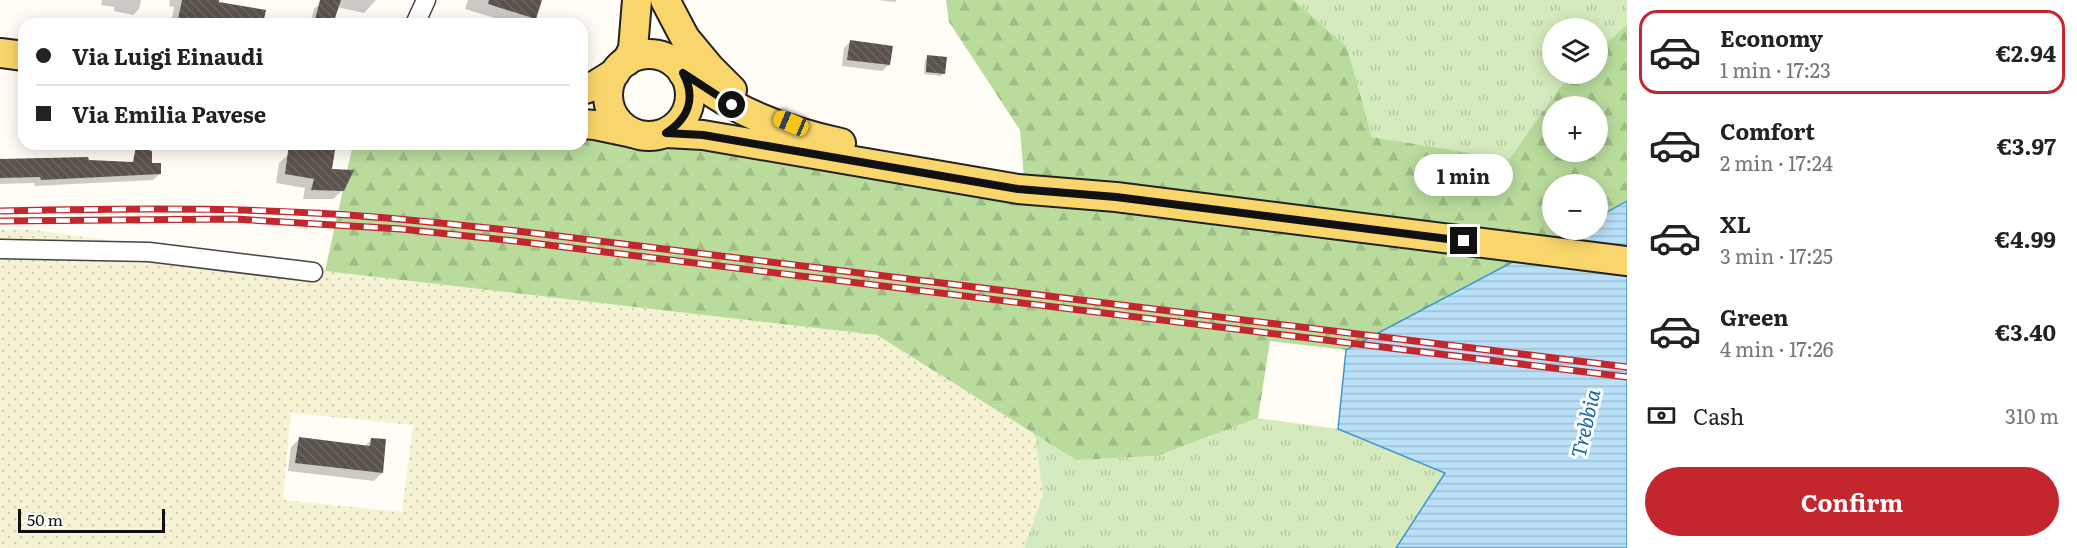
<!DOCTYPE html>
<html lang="en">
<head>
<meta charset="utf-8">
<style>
  :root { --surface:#fff; --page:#f2f2f2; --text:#222; --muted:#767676; --line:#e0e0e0; --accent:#c4262e }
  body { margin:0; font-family:Literata,serif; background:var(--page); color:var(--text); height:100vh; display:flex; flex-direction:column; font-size:22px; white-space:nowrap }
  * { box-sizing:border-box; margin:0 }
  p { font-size:20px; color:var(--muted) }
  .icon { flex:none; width:33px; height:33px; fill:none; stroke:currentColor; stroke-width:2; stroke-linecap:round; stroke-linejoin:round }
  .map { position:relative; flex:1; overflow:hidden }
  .panel { display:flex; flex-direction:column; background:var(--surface); width:450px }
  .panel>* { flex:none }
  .guide { position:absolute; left:18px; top:18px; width:570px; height:132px; border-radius:18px; box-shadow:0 3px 15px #0003; display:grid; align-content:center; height:132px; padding:0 18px; background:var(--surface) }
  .fabs { position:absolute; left:1542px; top:18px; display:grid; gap:12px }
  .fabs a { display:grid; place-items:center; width:66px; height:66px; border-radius:50%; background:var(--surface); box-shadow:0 3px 15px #0003; font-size:30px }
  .scale { position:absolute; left:18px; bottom:15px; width:147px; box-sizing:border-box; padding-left:6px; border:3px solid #111; border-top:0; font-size:16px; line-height:21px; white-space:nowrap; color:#111; -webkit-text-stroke:4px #fff; paint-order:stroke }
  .end { position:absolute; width:27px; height:27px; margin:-14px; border:8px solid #111; background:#fff; box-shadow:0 0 0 3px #fff }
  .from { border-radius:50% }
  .bubble { position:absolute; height:42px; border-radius:21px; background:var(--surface); box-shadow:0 3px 15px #0003; font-size:20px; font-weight:700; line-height:42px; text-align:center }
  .car { position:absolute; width:18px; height:36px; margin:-18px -9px; border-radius:8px; box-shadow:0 0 4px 2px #0007; background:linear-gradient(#f5c518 24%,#345 0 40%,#f5c518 0 76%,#345 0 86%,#f5c518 0) }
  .guide b { display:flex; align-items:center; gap:21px; height:57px; font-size:22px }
  .guide b+b { border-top:2px solid var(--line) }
  .guide i { width:15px; height:15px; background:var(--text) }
  ul { padding:10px 0 0; list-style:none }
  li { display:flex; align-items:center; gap:18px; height:84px; margin:0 12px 9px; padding:0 6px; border:3px solid transparent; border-radius:18px }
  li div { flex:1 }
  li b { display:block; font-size:22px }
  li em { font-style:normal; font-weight:700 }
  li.selected { border-color:var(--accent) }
  li>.icon { width:54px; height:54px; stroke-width:1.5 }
  .pay { display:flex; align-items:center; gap:15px; height:66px; padding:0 18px; font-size:22px }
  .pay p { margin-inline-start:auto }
  .primary-button { display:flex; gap:12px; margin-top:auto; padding:12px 18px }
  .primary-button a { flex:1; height:69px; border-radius:36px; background:var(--accent); color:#fff; font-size:24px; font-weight:700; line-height:69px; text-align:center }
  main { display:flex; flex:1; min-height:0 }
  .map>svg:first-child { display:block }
  .farmland { fill:url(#farmland-dots); fill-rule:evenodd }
  .grass { fill:url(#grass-tufts) }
  .forest { fill:url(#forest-firs); fill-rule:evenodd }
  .water { fill:url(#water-rules); stroke:#3f96cf; stroke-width:1.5 }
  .shadow { fill:#0003 }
  .building { fill:url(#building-back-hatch) }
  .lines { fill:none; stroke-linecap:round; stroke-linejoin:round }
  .street-casing { stroke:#444; stroke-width:21 }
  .primary-casing { stroke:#222; stroke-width:32 }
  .street { stroke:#fff; stroke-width:18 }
  .primary { stroke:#f9d66b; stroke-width:28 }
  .rail-casing { stroke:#c4262e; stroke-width:7 }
  .rail { stroke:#fff; stroke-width:4.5; stroke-dasharray:14; stroke-linecap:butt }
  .route { stroke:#111; stroke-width:8 }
  .labels { text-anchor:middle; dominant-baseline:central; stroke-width:6; stroke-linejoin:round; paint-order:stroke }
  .water-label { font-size:20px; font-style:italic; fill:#1768a6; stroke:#fff }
</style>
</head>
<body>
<main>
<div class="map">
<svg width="1627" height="548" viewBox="0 0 1627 548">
  <defs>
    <pattern id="farmland-dots" width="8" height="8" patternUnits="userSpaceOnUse" patternTransform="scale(1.5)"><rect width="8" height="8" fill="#f6f3d4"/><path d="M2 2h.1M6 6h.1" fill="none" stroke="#d2cfb5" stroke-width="1.8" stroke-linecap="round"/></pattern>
    <pattern id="grass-tufts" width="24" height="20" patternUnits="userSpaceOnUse" patternTransform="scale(1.5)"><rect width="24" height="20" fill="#d5ebbd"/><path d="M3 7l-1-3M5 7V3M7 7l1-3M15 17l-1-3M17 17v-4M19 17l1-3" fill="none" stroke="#b6c8a1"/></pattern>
    <pattern id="forest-firs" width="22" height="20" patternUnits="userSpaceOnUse" patternTransform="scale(1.5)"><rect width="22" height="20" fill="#b9dc9c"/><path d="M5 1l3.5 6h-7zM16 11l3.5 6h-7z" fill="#9ebc85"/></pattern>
    <pattern id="water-rules" width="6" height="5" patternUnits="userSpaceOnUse" patternTransform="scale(1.5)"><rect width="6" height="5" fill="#b9e0f7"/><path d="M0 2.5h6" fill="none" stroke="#9ebfd3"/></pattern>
    <pattern id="building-back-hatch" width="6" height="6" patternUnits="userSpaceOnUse" patternTransform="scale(1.5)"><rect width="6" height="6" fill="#5a524d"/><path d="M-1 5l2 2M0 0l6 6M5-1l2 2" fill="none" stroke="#6d6662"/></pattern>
  </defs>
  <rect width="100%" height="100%" fill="#fffdf5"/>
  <path class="farmland" d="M27 229 325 271 877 335 1035 434 1043 495 1024 548H0V230ZM291 413 413 425 402 512 283 500Z"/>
  <g class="grass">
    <path d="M1294 0H1627V24L1598 51V28H1552V74H1574L1561 86 1509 159 1372 137 1347 47Z"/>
    <path d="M1258 418 1338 429 1446 473 1396 548H1024L1043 495 1035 434 1076 460 1157 456Z"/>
  </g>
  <path class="forest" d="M946 0H1294L1347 47 1372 137 1509 159 1561 86 1574 74H1598V51L1627 24V201L1598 217V184H1552V230H1573L1346 350 1270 341 1258 418 1157 456 1076 460 877 335 325 271 353 144H582V134L1024 178 1020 130 949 22ZM1552 106H1598V152H1552Z"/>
  <path class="water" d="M1627 201V548H1396L1445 473 1338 429 1346 350 1573 230H1598V217Z"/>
  <g class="shadow">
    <path d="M102 0H141L139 9 133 15 114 11V7L101 5Z"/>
    <path d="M170 0H209L262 24H171L174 7 169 6Z"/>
    <path d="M331 0H376L364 13 337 7 332 24H310L314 9 321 3Z"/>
    <path d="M468 0H540L535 18 528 24H515L465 9Z"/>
    <path d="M878 0H897L895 2Z"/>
    <path d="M850 42 889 65 882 71 842 66 844 48Z"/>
    <path d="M928 57 944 73 941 76 924 74 925 60Z"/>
    <path d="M245 144H334L330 170 343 190 333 199H303L305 188 276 183 279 163 289 154 300 152Z"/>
    <path d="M0 161H88L160 174 153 180 35 186 34 183 0 184Z"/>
    <path d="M299 439 365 446 372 439 382 473 374 481 288 471 291 447Z"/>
  </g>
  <g class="building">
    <path d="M182 0H219V2L266 10 263 24H177Z"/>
    <path d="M320 0H341L333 24H314Z"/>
    <path d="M489 0H542L536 19 488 4Z"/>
    <path d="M850 40 893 46 890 65 847 60Z"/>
    <path d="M927 55 947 57 945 74 926 72Z"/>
    <path d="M289 144H336L332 169 354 170 344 191 311 190 314 179 285 174Z"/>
    <path d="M136 146 152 151V163H161V174L41 180 40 177 0 178V159L88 157 89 160 133 162Z"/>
    <path d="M299 437 370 446 371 438 386 439 383 473 295 463Z"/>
  </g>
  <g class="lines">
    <defs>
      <g id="street">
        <path d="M415 24 426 0"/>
        <path d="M0 249 149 252 313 272"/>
      </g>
      <g id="primary">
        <path d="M665 0 685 38 710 68 732 90"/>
        <path d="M0 53 24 56"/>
        <circle cx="649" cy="95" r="41"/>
        <path d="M627 61 633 49 637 0"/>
        <path d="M683 73C700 84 717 97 735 106 768 124 805 135 841 143"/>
        <path d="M582 90 594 86 615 73"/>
        <path d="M582 124 595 125 633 133"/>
        <path d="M666 133 703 135 1018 189 1116 197 1627 261"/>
      </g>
    </defs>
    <use href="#street" class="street-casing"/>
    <use href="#primary" class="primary-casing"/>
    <use href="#street" class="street"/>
    <use href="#primary" class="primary"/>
    <defs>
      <g id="rail">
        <path d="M0 211C104 209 209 207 313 213 381 216 449 224 517 231L1627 367"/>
        <path d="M0 221 234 219 401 229 515 241 1627 377"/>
      </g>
    </defs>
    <use href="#rail" class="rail-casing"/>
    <use href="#rail" class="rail"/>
  </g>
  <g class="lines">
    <path class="route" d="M732 105 683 73C696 97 689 118 666 133L703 135 1018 189 1116 197 1464 241"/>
  </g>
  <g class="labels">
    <g class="water-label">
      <text transform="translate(1584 423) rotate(-77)">Trebbia</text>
    </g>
  </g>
</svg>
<div class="fabs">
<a><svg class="icon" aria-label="layers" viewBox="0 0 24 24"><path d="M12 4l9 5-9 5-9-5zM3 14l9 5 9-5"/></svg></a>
<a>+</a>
<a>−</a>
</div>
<div class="scale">50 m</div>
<i class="end from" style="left:732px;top:105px"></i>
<i class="end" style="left:1464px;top:241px"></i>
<div class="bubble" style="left:1414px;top:154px;width:99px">1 min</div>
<i class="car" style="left:791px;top:123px;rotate:293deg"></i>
<div class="guide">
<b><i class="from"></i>Via Luigi Einaudi</b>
<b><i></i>Via Emilia Pavese</b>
</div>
</div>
<section class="panel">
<ul>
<li class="selected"><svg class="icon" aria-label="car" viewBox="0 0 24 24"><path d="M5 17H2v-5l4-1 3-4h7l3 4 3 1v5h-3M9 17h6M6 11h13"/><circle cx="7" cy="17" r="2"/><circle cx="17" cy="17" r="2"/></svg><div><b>Economy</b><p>1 min · 17:23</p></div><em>€2.94</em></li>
<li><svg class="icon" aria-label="car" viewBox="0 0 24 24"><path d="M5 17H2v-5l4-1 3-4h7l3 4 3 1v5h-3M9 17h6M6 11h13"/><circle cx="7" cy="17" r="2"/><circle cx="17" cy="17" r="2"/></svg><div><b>Comfort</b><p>2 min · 17:24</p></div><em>€3.97</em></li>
<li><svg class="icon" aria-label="car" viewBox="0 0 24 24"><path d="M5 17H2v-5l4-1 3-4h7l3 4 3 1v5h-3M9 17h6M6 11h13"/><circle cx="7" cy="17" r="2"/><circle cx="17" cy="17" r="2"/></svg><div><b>XL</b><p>3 min · 17:25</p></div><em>€4.99</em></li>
<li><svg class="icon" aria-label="car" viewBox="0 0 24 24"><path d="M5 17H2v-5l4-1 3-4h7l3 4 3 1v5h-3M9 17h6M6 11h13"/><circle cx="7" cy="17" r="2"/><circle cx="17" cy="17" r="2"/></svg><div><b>Green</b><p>4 min · 17:26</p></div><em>€3.40</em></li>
</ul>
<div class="pay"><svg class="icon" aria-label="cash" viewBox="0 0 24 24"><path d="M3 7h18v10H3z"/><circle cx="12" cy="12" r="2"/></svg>Cash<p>310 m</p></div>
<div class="primary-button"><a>Confirm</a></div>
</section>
</main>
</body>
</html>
